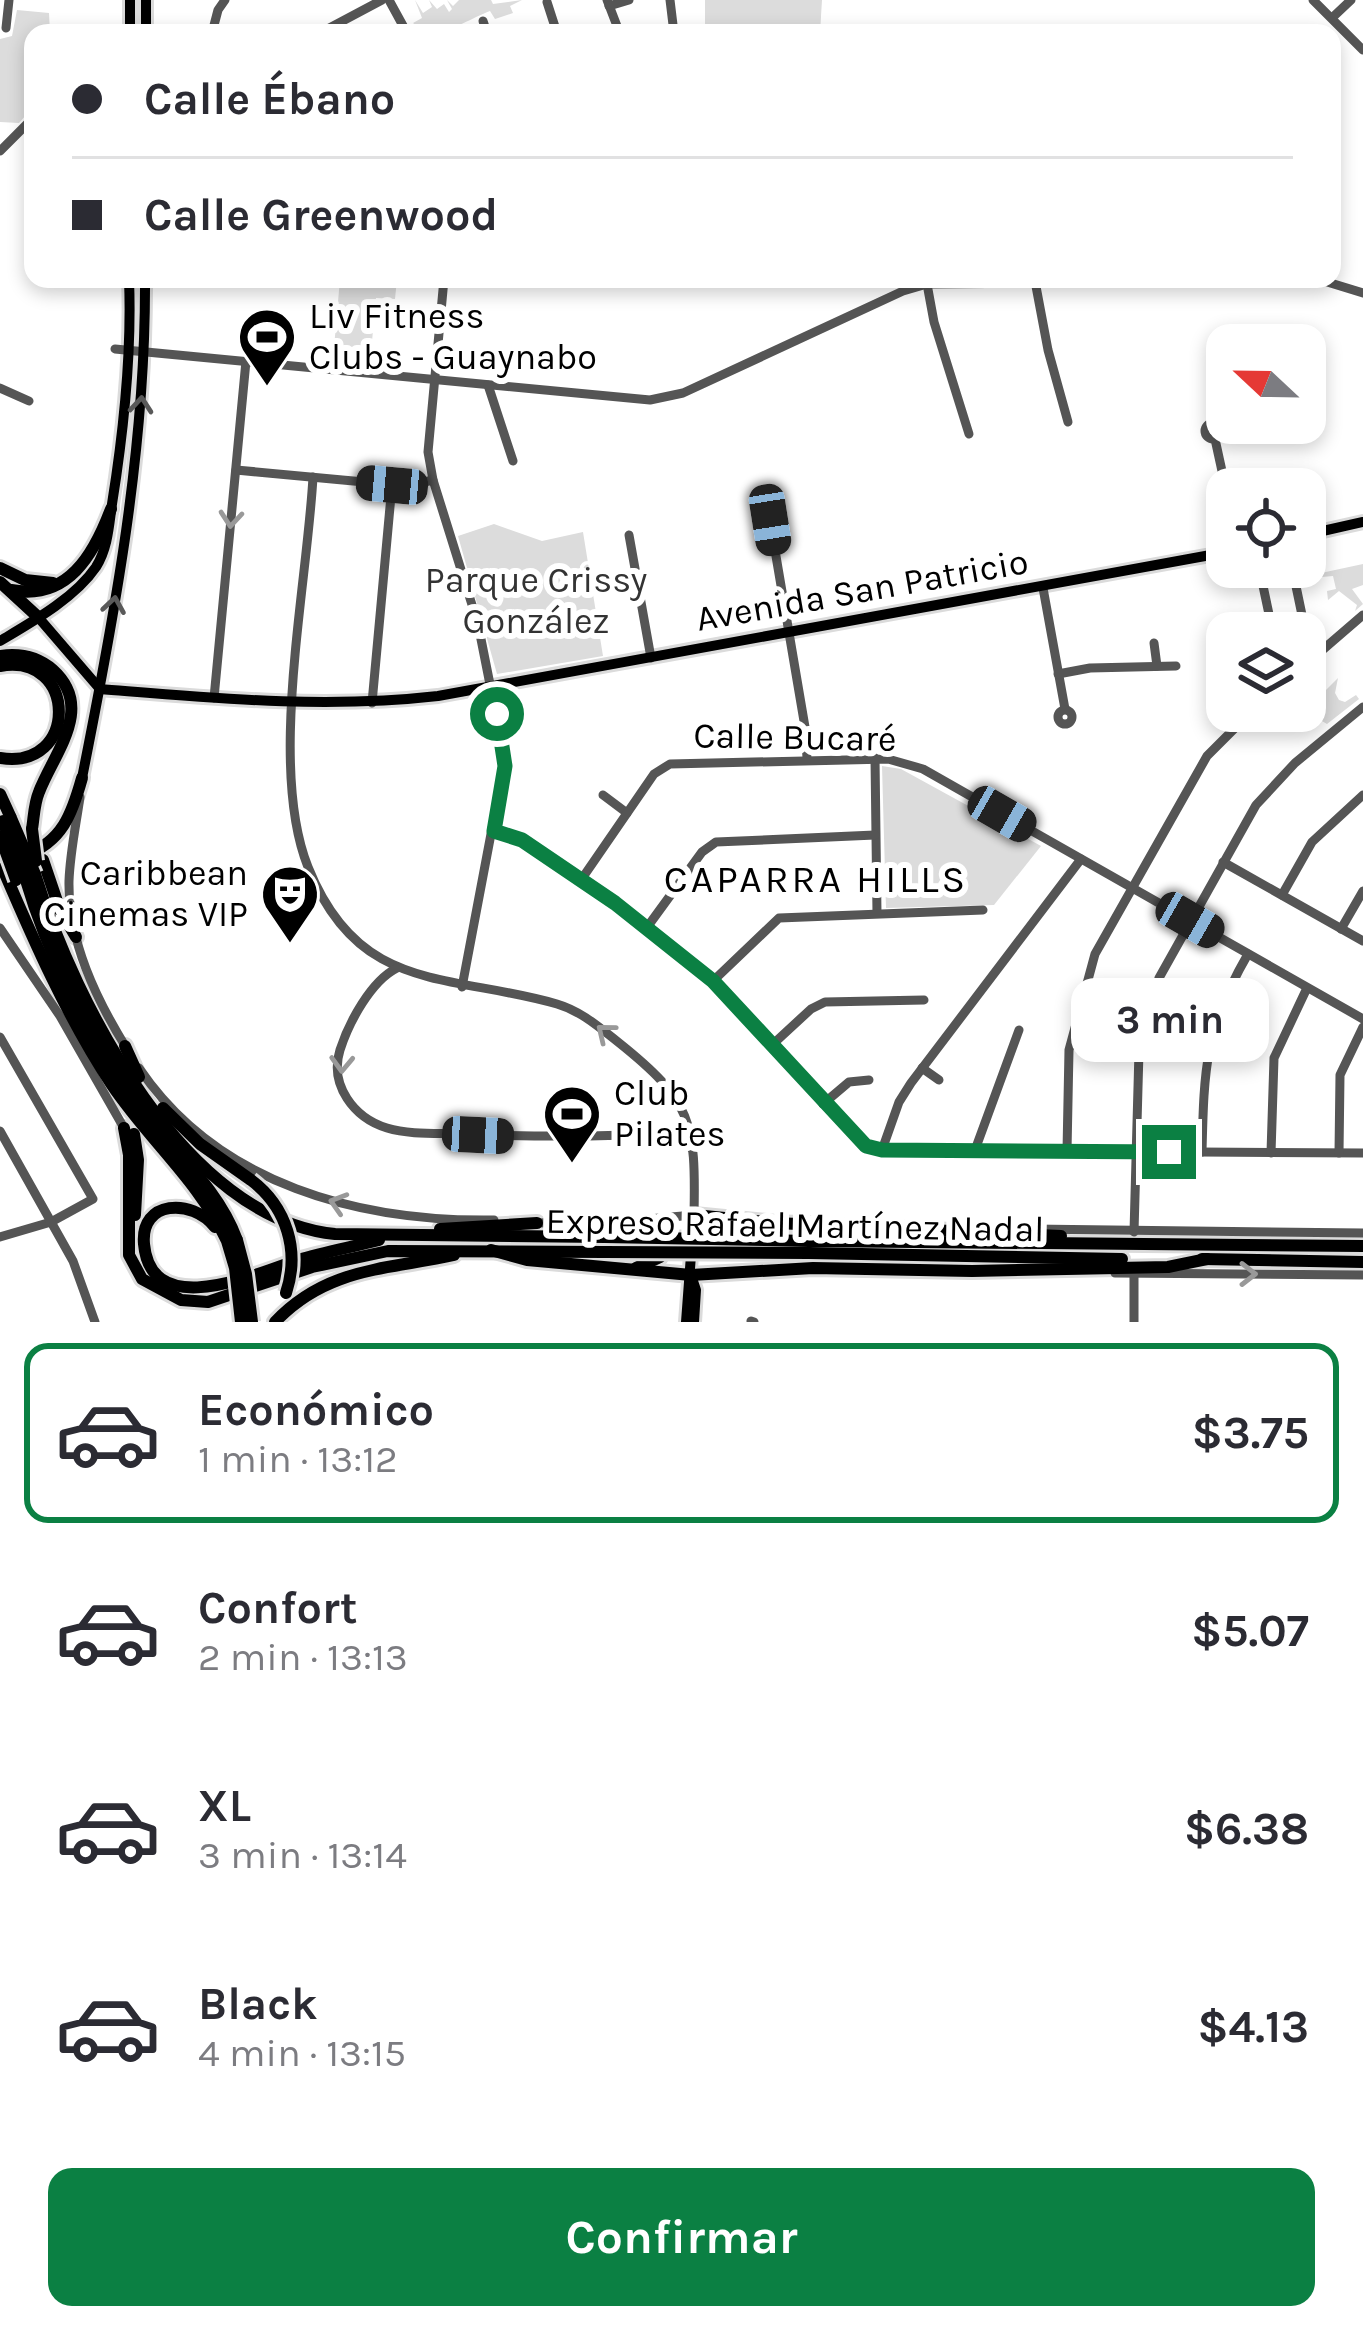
<!DOCTYPE html>
<html lang="es">
<head>
<meta charset="utf-8">
<style>
  :root { --surface:#fff; --page:#f7f7f7; --text:#2b2b33; --muted:#7c7c81; --line:#e1e1e2; --accent:#0b8043 }
  body { margin:0; font-family:Karla,sans-serif; background:var(--page); color:var(--text); height:100vh; display:flex; flex-direction:column; font-size:45px; white-space:nowrap }
  * { box-sizing:border-box; margin:0 }
  p { font-size:39px; color:var(--muted) }
  .icon { flex:none; width:66px; height:66px; fill:none; stroke:currentColor; stroke-width:2; stroke-linecap:round; stroke-linejoin:round }
  .map { position:relative; height:1322px; overflow:hidden }
  .details { display:flex; flex-direction:column; background:var(--surface); flex:1 }
  .details>* { flex:none }
  .top-card { position:absolute; left:24px; top:24px; width:1317px; height:264px; border-radius:24px; box-shadow:0 6px 18px #0003; display:grid; align-content:center; height:264px; padding:0 48px; background:var(--surface) }
  .needle { width:78px; rotate:292deg }
  .tools { position:absolute; left:1206px; top:324px; display:grid; gap:24px }
  .tools a { display:grid; place-items:center; width:120px; height:120px; border-radius:24px; background:var(--surface); box-shadow:0 6px 18px #0003; font-size:60px }
  .end { position:absolute; width:54px; height:54px; margin:-27px; border:15px solid #0b8043; background:#fff; box-shadow:0 0 0 6px #fff }
  .from { border-radius:50% }
  .bubble { position:absolute; height:84px; border-radius:24px; background:var(--surface); box-shadow:0 6px 18px #0003; font-size:39px; font-weight:700; line-height:84px; text-align:center }
  .car { position:absolute; width:36px; height:72px; margin:-36px -18px; border-radius:15px; box-shadow:0 0 9px 3px #0007; background:linear-gradient(#222 24%,#8ab4d8 0 40%,#222 0 76%,#8ab4d8 0 86%,#222 0) }
  .top-card b { display:flex; align-items:center; gap:42px; height:114px; font-size:45px }
  .top-card b+b { border-top:3px solid var(--line) }
  .top-card i { width:30px; height:30px; background:var(--text) }
  ul { padding:21px 0 0; list-style:none }
  li { display:flex; align-items:center; gap:36px; height:180px; margin:0 24px 18px; padding:0 24px; border:6px solid transparent; border-radius:24px }
  li div { flex:1 }
  li b { display:block; font-size:45px }
  li em { font-style:normal; font-weight:700 }
  li.active { border-color:var(--accent) }
  li>.icon { width:108px; height:108px; stroke-width:1.5 }
  .button { display:flex; gap:24px; margin-top:auto; padding:24px 48px }
  .button a { flex:1; height:138px; border-radius:24px; background:var(--accent); color:#fff; font-size:48px; font-weight:700; line-height:138px; text-align:center }
  .map>svg:first-child { display:block }
  .green { fill:#dcdcdc }
  .lines { fill:none; stroke-linecap:round; stroke-linejoin:round }
  .major-casing { stroke:#dbdbdb; stroke-width:16 }
  .highway-casing { stroke:#dbdbdb; stroke-width:18 }
  .minor { stroke:#555; stroke-width:9 }
  .major { stroke:#000; stroke-width:10 }
  .highway { stroke:#000; stroke-width:12 }
  .highway-bridge-casing { stroke:#dbdbdb; stroke-width:18; stroke-linecap:butt }
  .highway-bridge { stroke:#000; stroke-width:12 }
  .oneway { stroke:#595959 }
  .oneway2 { stroke:#999 }
  .route { stroke:#0b8043; stroke-width:15 }
  .labels { text-anchor:middle; dominant-baseline:central; stroke-width:12; stroke-linejoin:round; paint-order:stroke }
  .poi-label { font-size:36px; fill:#000; stroke:#fff; text-anchor:start }
  .park-label { font-size:36px; fill:#333; stroke:#fff }
  .street-label { font-size:36px; fill:#000; stroke:#fff }
  .neighbourhood-label { font-size:39px; letter-spacing:3px; fill:#000; stroke:#fff }
</style>
</head>
<body>
<div class="map">
<svg width="1363" height="1322" viewBox="0 0 1363 1322">
  <rect width="100%" height="100%" fill="#fff"/>
  <g class="green">
    <path d="M415 0 423 13 432 7 429 0 437 9 444 4 449 12 452 9 447 0 453 6 459 0H491L493 4 522 0 510 6 513 13 495 19 490 11C466 20 436 43 413 23L422 18Z"/>
    <path d="M705 0H822L820 33H705Z"/>
    <path d="M17 10 49 13 50 33H33V107L19 123 0 122V39L12 36Z"/>
    <path d="M340 279H397L395 299 376 298 370 363 333 359Z"/>
    <path d="M494 524 542 541 583 532 603 656 497 674 458 536Z"/>
    <path d="M1363 564V585L1352 589 1363 604 1355 611 1357 605 1339 591 1328 600 1327 591 1336 589 1333 576 1322 577 1321 573Z"/>
    <path d="M1338 678 1335 693 1339 700 1345 702 1356 695 1359 699 1327 724 1315 717 1296 728 1294 721 1285 727 1277 719 1254 732 1247 724 1262 711H1305V701L1314 693 1318 698Z"/>
    <path d="M882 766 901 769 1041 846 994 905 886 908Z"/>
  </g>
  <g class="lines">
    <defs>
      <g id="major">
        <path d="M130 33V0"/>
        <path d="M146 33V0"/>
        <path d="M1305 535 1363 522"/>
        <path d="M38 617 100 689C213 698 324 709 438 696L1227 552"/>
        <path d="M0 641C32 622 75 598 96 567 108 548 109 525 112 504 124 429 132 354 129 279"/>
        <path d="M82 778C115 613 146 447 145 279"/>
        <path d="M692 1278 696 1290 694 1322"/>
        <path d="M686 1322 694 1215"/>
      </g>
      <g id="highway">
        <path d="M0 568 25 580 53 583"/>
        <path d="M0 582 38 617"/>
        <path d="M11 590C68 601 94 554 111 509"/>
        <path d="M0 656C20 653 38 657 53 670 95 708 54 753 39 792 34 804 34 817 32 829"/>
        <path d="M0 666C78 652 79 771 0 758"/>
        <path d="M0 794 11 818"/>
        <path d="M25 855C62 842 72 814 82 778"/>
        <path d="M43 860 60 910 76 937"/>
        <path d="M0 862C33 939 66 1015 112 1085 149 1140 199 1181 227 1241"/>
        <path d="M35 874C75 1004 185 1219 335 1234L605 1237"/>
        <path d="M25 877C48 955 87 1034 134 1100 168 1148 216 1183 237 1240"/>
        <path d="M125 1046 139 1077"/>
        <path d="M163 1108 200 1144 251 1180"/>
        <path d="M124 1128 129 1155V1255L142 1279 181 1300 208 1302 312 1267 388 1251 604 1252"/>
        <path d="M134 1134 138 1160 135 1215"/>
        <path d="M694 1215 776 1223 1061 1236"/>
        <path d="M614 1222C637 1227 673 1222 660 1257L636 1268"/>
        <path d="M215 1227C192 1198 140 1200 144 1244 151 1322 256 1274 298 1260 325 1252 352 1247 379 1240"/>
        <path d="M440 1229 537 1223"/>
        <path d="M809 1241 1363 1246"/>
        <path d="M491 1250 527 1260 691 1275 813 1268 972 1271 1168 1267 1207 1259"/>
        <path d="M809 1253 1122 1259"/>
        <path d="M1202 1259 1363 1262"/>
        <path d="M275 1322C327 1267 386 1270 454 1255"/>
      </g>
    </defs>
    <use href="#major" class="major-casing"/>
    <use href="#highway" class="highway-casing"/>
    <g class="minor">
      <path d="M389 0 407 33"/>
      <path d="M607 0 617 26"/>
      <path d="M670 0 674 33"/>
      <path d="M1313 0 1363 50"/>
      <path d="M547 2 557 33"/>
      <path d="M609 6 629 0"/>
      <path d="M1333 17 1351 0"/>
      <path d="M483 21 487 33"/>
      <path d="M6 28 9 0"/>
      <path d="M212 33 218 10 225 0"/>
      <path d="M320 33 382 0"/>
      <path d="M0 151 33 118"/>
      <path d="M444 279 428 452 433 480 478 624 505 760 462 987"/>
      <path d="M1035 281 1048 350 1068 422"/>
      <path d="M927 284 934 322 969 434"/>
      <path d="M115 349 650 400 683 393 903 291 927 284 1324 281 1363 293"/>
      <path d="M488 385 513 461"/>
      <path d="M0 388 29 401"/>
      <circle cx="1213" cy="431" r="8"/>
      <path d="M1215 439 1227 494"/>
      <path d="M236 470 407 486 433 480"/>
      <path d="M313 477C307 587 268 767 308 867 359 995 450 973 557 1004 581 1011 599 1027 618 1042 692 1101 696 1122 694 1215L614 1222 534 1223"/>
      <circle cx="766" cy="502" r="8"/>
      <path d="M768 509 805 727 807 758"/>
      <path d="M629 535 651 658"/>
      <path d="M1259 567 1273 633"/>
      <path d="M1292 567 1302 615"/>
      <path d="M1043 588 1065 709"/>
      <path d="M1154 643 1157 666"/>
      <path d="M1305 665 1363 615"/>
      <path d="M1058 674 1090 668 1176 666"/>
      <path d="M214 698 246 361"/>
      <path d="M372 703 392 485"/>
      <path d="M1225 709 1238 723"/>
      <circle cx="1065" cy="717" r="7"/>
      <path d="M875 758 877 913"/>
      <path d="M603 795 627 813"/>
      <path d="M80 797C76 825 70 853 69 881 68 941 96 999 127 1049"/>
      <path d="M493 831 522 840 648 926 713 981 866 1146 882 1150 1363 1153"/>
      <path d="M1223 862 1363 941"/>
      <path d="M581 880 654 774 670 764 888 759 923 769 1363 1019"/>
      <path d="M1282 895 1312 842 1363 795"/>
      <path d="M648 926 702 852 716 842 875 835"/>
      <path d="M0 928 60 1016 124 1128"/>
      <path d="M1341 929 1363 891"/>
      <path d="M397 968C371 981 349 1022 340 1050 329 1085 354 1118 387 1128 410 1135 438 1133 461 1134 533 1137 603 1137 674 1133L692 1149"/>
      <path d="M713 981 779 918 983 910"/>
      <path d="M0 1037 93 1199 51 1222 0 1237"/>
      <path d="M772 1045 811 1009 825 1002 924 1000"/>
      <path d="M139 1068C218 1185 360 1222 494 1220"/>
      <path d="M922 1068 939 1080"/>
      <path d="M823 1104 849 1082 869 1080"/>
      <path d="M0 1131 73 1261 95 1322"/>
      <path d="M882 1150 899 1102 911 1083 1081 859"/>
      <path d="M975 1150 1019 1030"/>
      <path d="M1067 1151 1069 1050 1095 954 1207 756 1252 711"/>
      <path d="M1202 1152C1204 1068 1205 1028 1248 954"/>
      <path d="M1271 1153 1274 1058 1307 988"/>
      <path d="M1339 1153 1340 1075 1363 1027"/>
      <path d="M1032 1229 1363 1233"/>
      <path d="M1134 1232 1139 1051 1159 978 1256 805 1295 763 1363 707"/>
      <path d="M1115 1273 1363 1275"/>
      <path d="M751 1321 754 1322"/>
      <path d="M1134 1322V1275"/>
    </g>
    <use href="#major" class="major"/>
    <use href="#highway" class="highway"/>
    <defs>
      <g id="highway-bridge">
        <path d="M11 818 35 874"/>
        <path d="M3 821 25 877"/>
        <path d="M32 829 36 861"/>
        <path d="M0 836 16 880"/>
        <path d="M251 1180C287 1207 300 1251 286 1293"/>
        <path d="M605 1237 809 1241"/>
        <path d="M237 1240 246 1274 252 1322"/>
        <path d="M227 1241 235 1268 241 1322"/>
        <path d="M604 1252 809 1253"/>
      </g>
    </defs>
    <use href="#highway-bridge" class="highway-bridge-casing"/>
    <use href="#highway-bridge" class="highway-bridge"/>
  </g>
  <defs><path id="oneway-chevron" d="M-2-3.5L2.5 0L-2 3.5" fill="none" stroke-width="1.6" stroke-linecap="round" stroke-linejoin="round" transform="scale(3)"/></defs>
  <g class="oneway">
    <use href="#oneway-chevron" transform="translate(141 405) rotate(-85)"/>
    <use href="#oneway-chevron" transform="translate(114 605) rotate(-81)"/>
  </g>
  <g class="oneway2">
    <use href="#oneway-chevron" transform="translate(231 519) rotate(95)"/>
    <use href="#oneway-chevron" transform="translate(605 1032) rotate(-141)"/>
    <use href="#oneway-chevron" transform="translate(342 1064) rotate(92)"/>
    <use href="#oneway-chevron" transform="translate(338 1203) rotate(-163)"/>
    <use href="#oneway-chevron" transform="translate(1248 1274)"/>
  </g>
  <g class="lines">
    <path class="route" d="M497 714 505 766 494 831 522 840 615 903 713 981 866 1146 882 1150 1169 1152"/>
  </g>
  <defs>
    <symbol id="stadium-pin" viewBox="-11 -11 22 30"><path d="M0 17L-7.5 6A9.5 9.5 0 1 1 7.5 6Z" fill="#000" stroke="#fff"/><path d="M0-5a6.5 5 0 1 0 0 10a6.5 5 0 1 0 0-10ZM-3.5-1.8h7v3.6h-7Z" fill="#fff"/></symbol>
    <symbol id="theatre-pin" viewBox="-11 -11 22 30"><path d="M0 17L-7.5 6A9.5 9.5 0 1 1 7.5 6Z" fill="#000" stroke="#fff"/><path d="M-5-5.5Q0-4 5-5.5V0Q5 5 0 6Q-5 5-5 0ZM-3.3-2.5H-1v1.5H-3.3ZM1-2.5H3.3v1.5H1ZM-2.8 1Q0 5.5 2.8 1Z" fill="#fff"/></symbol>
  </defs>
  <g fill-rule="evenodd">
    <use href="#stadium-pin" x="234" y="304" width="66" height="90"/>
    <use href="#theatre-pin" x="257" y="861" width="66" height="90"/>
    <use href="#stadium-pin" x="539" y="1081" width="66" height="90"/>
  </g>
  <g class="labels">
    <g class="poi-label">
      <text x="309" y="316">Liv Fitness<tspan x="309" dy="41">Clubs - Guaynabo</tspan></text>
      <text x="248" y="873" text-anchor="end">Caribbean<tspan x="248" dy="41">Cinemas VIP</tspan></text>
      <text x="614" y="1093">Club<tspan x="614" dy="41">Pilates</tspan></text>
    </g>
    <g class="park-label">
      <text x="536" y="580">Parque Crissy<tspan x="536" dy="41">González</tspan></text>
    </g>
    <g class="street-label">
      <text transform="translate(862 590) rotate(-10)">Avenida San Patricio</text>
      <text transform="translate(795 737) rotate(1)">Calle Bucaré</text>
      <text transform="translate(795 1225) rotate(1)">Expreso Rafael Martínez Nadal</text>
    </g>
    <g class="neighbourhood-label">
      <text x="816" y="879">CAPARRA HILLS</text>
    </g>
  </g>
</svg>
<div class="tools">
<a><svg class="needle" viewBox="-14 -14 28 28"><path d="M0-13l5 13h-10z" fill="#e53935"/><path d="M0 13l5-13h-10z" fill="#7c7c81"/></svg></a>
<a><svg class="icon" aria-label="locate" viewBox="0 0 24 24"><circle cx="12" cy="12" r="6"/><path d="M12 2v4M12 18v4M2 12h4M18 12h4"/></svg></a>
<a><svg class="icon" aria-label="layers" viewBox="0 0 24 24"><path d="M12 4l9 5-9 5-9-5zM3 14l9 5 9-5"/></svg></a>
</div>
<i class="end from" style="left:497px;top:714px"></i>
<i class="end" style="left:1169px;top:1152px"></i>
<div class="bubble" style="left:1071px;top:978px;width:198px">3 min</div>
<i class="car" style="left:392px;top:485px;rotate:275deg"></i>
<i class="car" style="left:770px;top:520px;rotate:171deg"></i>
<i class="car" style="left:1002px;top:814px;rotate:120deg"></i>
<i class="car" style="left:1190px;top:920px;rotate:120deg"></i>
<i class="car" style="left:478px;top:1135px;rotate:93deg"></i>
<div class="top-card">
<b><i class="from"></i>Calle Ébano</b>
<b><i></i>Calle Greenwood</b>
</div>
</div>
<section class="details">
<ul>
<li class="active"><svg class="icon" aria-label="car" viewBox="0 0 24 24"><path d="M5 17H2v-5l4-1 3-4h7l3 4 3 1v5h-3M9 17h6M6 11h13"/><circle cx="7" cy="17" r="2"/><circle cx="17" cy="17" r="2"/></svg><div><b>Económico</b><p>1 min · 13:12</p></div><em>$3.75</em></li>
<li><svg class="icon" aria-label="car" viewBox="0 0 24 24"><path d="M5 17H2v-5l4-1 3-4h7l3 4 3 1v5h-3M9 17h6M6 11h13"/><circle cx="7" cy="17" r="2"/><circle cx="17" cy="17" r="2"/></svg><div><b>Confort</b><p>2 min · 13:13</p></div><em>$5.07</em></li>
<li><svg class="icon" aria-label="car" viewBox="0 0 24 24"><path d="M5 17H2v-5l4-1 3-4h7l3 4 3 1v5h-3M9 17h6M6 11h13"/><circle cx="7" cy="17" r="2"/><circle cx="17" cy="17" r="2"/></svg><div><b>XL</b><p>3 min · 13:14</p></div><em>$6.38</em></li>
<li><svg class="icon" aria-label="car" viewBox="0 0 24 24"><path d="M5 17H2v-5l4-1 3-4h7l3 4 3 1v5h-3M9 17h6M6 11h13"/><circle cx="7" cy="17" r="2"/><circle cx="17" cy="17" r="2"/></svg><div><b>Black</b><p>4 min · 13:15</p></div><em>$4.13</em></li>
</ul>
<div class="button"><a>Confirmar</a></div>
</section>
</body>
</html>
